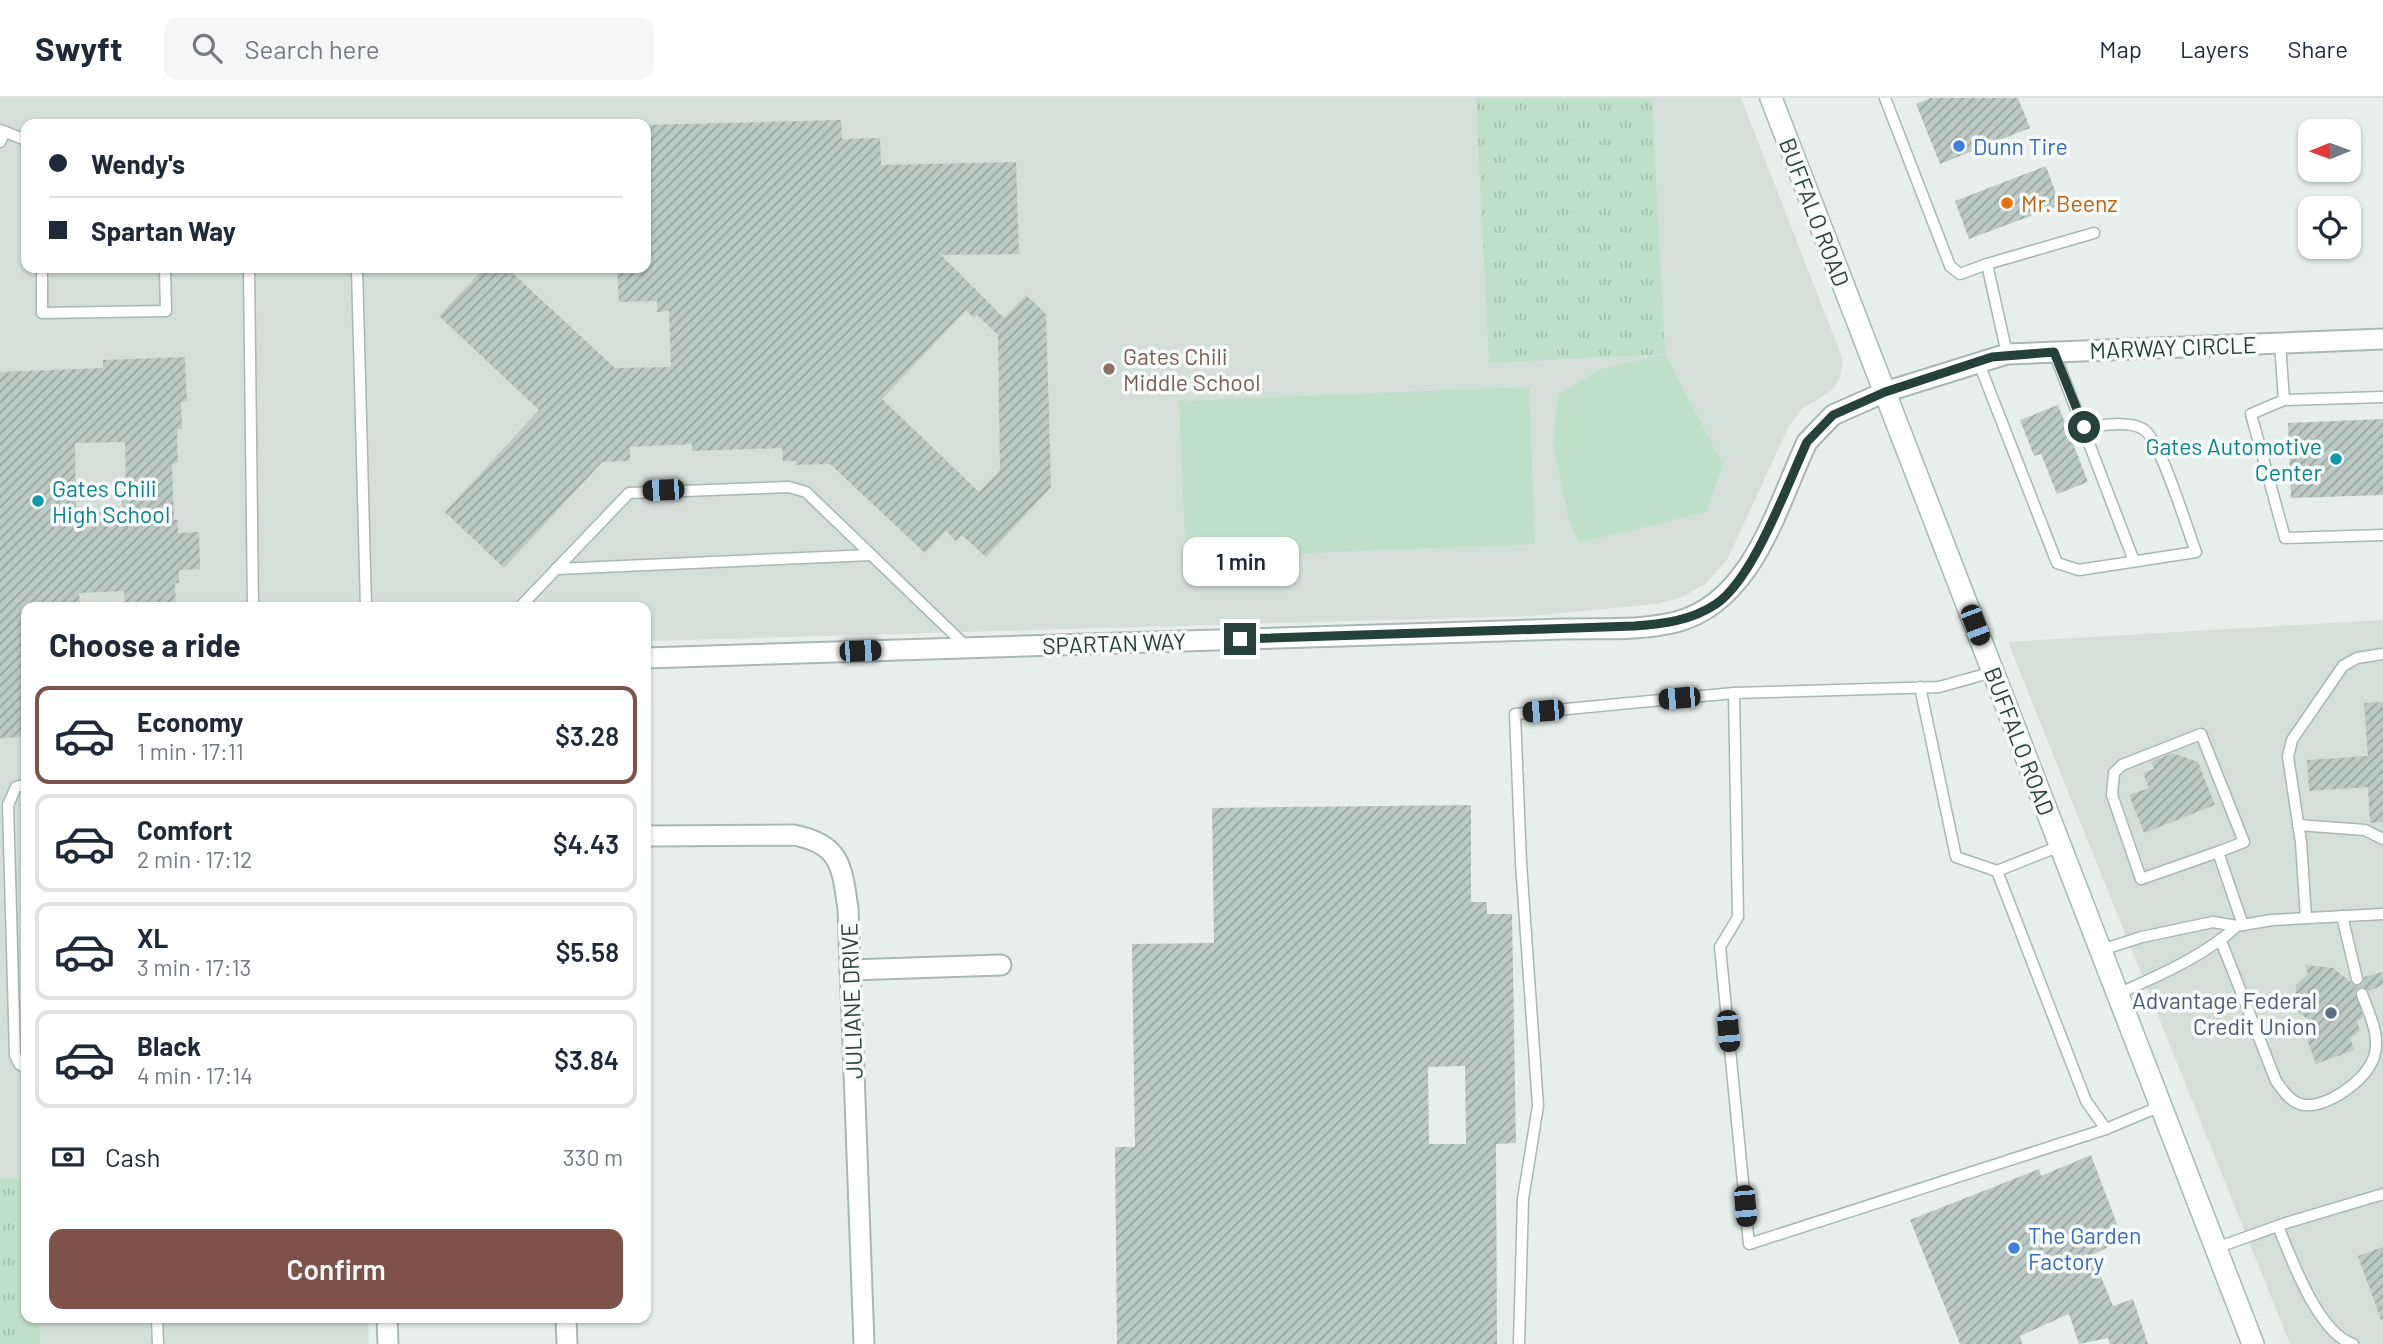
<!DOCTYPE html>
<html lang="en">
<head>
<meta charset="utf-8">
<style>
  :root { --surface:#fff; --page:#f6f6f7; --text:#1f2937; --muted:#747a83; --line:#e0e1e3; --accent:#7f5249 }
  body { margin:0; font-family:Barlow,sans-serif; background:var(--page); color:var(--text); height:100vh; display:flex; flex-direction:column; font-size:26px; white-space:nowrap }
  * { box-sizing:border-box; margin:0 }
  p { font-size:23px; color:var(--muted) }
  .icon { flex:none; width:38px; height:38px; fill:none; stroke:currentColor; stroke-width:2; stroke-linecap:round; stroke-linejoin:round }
  .map { position:relative; flex:1; overflow:hidden }
  .drawer { position:absolute; left:21px; top:504px; width:630px; height:721px; display:flex; flex-direction:column; background:var(--surface); border-radius:14px; box-shadow:0 2px 5px #0004 }
  .drawer>* { flex:none }
  .hud { position:absolute; left:21px; top:21px; width:630px; height:154px; border-radius:14px; box-shadow:0 2px 5px #0004; display:grid; align-content:center; height:154px; padding:0 28px; background:var(--surface) }
  .needle { width:46px; rotate:269deg }
  .tools { position:absolute; left:2298px; top:21px; display:grid; gap:14px }
  .tools a { display:grid; place-items:center; width:63px; height:63px; border-radius:14px; background:var(--surface); box-shadow:0 2px 5px #0004; font-size:35px }
  .end { position:absolute; width:32px; height:32px; margin:-16px; border:9px solid #24423a; background:#fff; box-shadow:0 0 0 4px #fff }
  .from { border-radius:50% }
  .bubble { position:absolute; height:49px; border-radius:14px; background:var(--surface); box-shadow:0 2px 5px #0004; font-size:23px; font-weight:600; line-height:49px; text-align:center }
  .car { position:absolute; width:21px; height:42px; margin:-21px -10px; border-radius:9px; box-shadow:0 0 5px 2px #0007; background:linear-gradient(#222 24%,#8ab4d8 0 40%,#222 0 76%,#8ab4d8 0 86%,#222 0) }
  .hud b { display:flex; align-items:center; gap:24px; height:66px; font-size:26px }
  .hud b+b { border-top:2px solid var(--line) }
  .hud i { width:18px; height:18px; background:var(--text) }
  ul { padding:0; list-style:none }
  li { display:flex; align-items:center; gap:21px; height:98px; margin:0 14px 10px; padding:0 14px; border:4px solid var(--line); border-radius:14px }
  li div { flex:1 }
  li b { display:block; font-size:26px }
  li em { font-style:normal; font-weight:600 }
  li.active { border-color:var(--accent) }
  li>.icon { width:63px; height:63px; stroke-width:1.5 }
  h2 { padding:0 28px; font-size:32px; line-height:84px }
  .pay { display:flex; align-items:center; gap:18px; height:77px; padding:0 28px; font-size:26px }
  .pay p { margin-inline-start:auto }
  .primary-button { display:flex; gap:14px; margin-top:auto; padding:14px 28px }
  .primary-button a { flex:1; height:80px; border-radius:14px; background:var(--accent); color:#fff; font-size:28px; font-weight:600; line-height:80px; text-align:center }
  header { display:flex; align-items:center; gap:42px; box-sizing:border-box; height:98px; padding:0 35px; background:var(--surface); border-bottom:2px solid var(--line) }
  header strong { font-size:33px }
  nav { display:flex; gap:38px; margin-inline-start:auto; font-size:24px }
  .search { width:490px; height:63px; background:var(--page); display:flex; align-items:center; gap:18px; box-sizing:border-box; padding:0 24px; border-radius:14px; color:var(--muted); font-size:26px }
  .map>svg:first-child { display:block }
  .built { fill:#d4dfda; fill-rule:evenodd }
  .grass { fill:url(#grass-tufts) }
  .pitch { fill:#bfe0c8 }
  .building { fill:url(#building-hatch); fill-rule:evenodd }
  .lines { fill:none; stroke-linecap:round; stroke-linejoin:round }
  .service-casing { stroke:#a8b8b2; stroke-width:13 }
  .minor-casing { stroke:#a8b8b2; stroke-width:23 }
  .secondary-casing { stroke:#a4bbb3; stroke-width:24 }
  .service { stroke:#fff; stroke-width:10 }
  .minor { stroke:#fff; stroke-width:19 }
  .secondary { stroke:#fff; stroke-width:21 }
  .route { stroke:#24423a; stroke-width:9 }
  .shop-dot { fill:#3f7fe0; stroke:#f7fbf9; stroke-width:2.5 }
  .food-dot { fill:#e8710a; stroke:#f7fbf9; stroke-width:2.5 }
  .education-dot { fill:#8d6e63; stroke:#f7fbf9; stroke-width:2.5 }
  .culture-dot { fill:#0f9aa8; stroke:#f7fbf9; stroke-width:2.5 }
  .service-dot { fill:#5c6f8a; stroke:#f7fbf9; stroke-width:2.5 }
  .labels { text-anchor:middle; dominant-baseline:central; stroke-width:7; stroke-linejoin:round; paint-order:stroke }
  .shop-label { font-size:23px; fill:#366cbe; stroke:#f7fbf9; text-anchor:start }
  .food-label { font-size:23px; fill:#c56008; stroke:#f7fbf9; text-anchor:start }
  .street-label { font-size:23px; fill:#24423a; stroke:#f7fbf9 }
  .education-label { font-size:23px; fill:#785e54; stroke:#f7fbf9; text-anchor:start }
  .culture-label { font-size:23px; fill:#0d838f; stroke:#f7fbf9; text-anchor:end }
  .service-label { font-size:23px; fill:#4e5e75; stroke:#f7fbf9; text-anchor:end }
</style>
</head>
<body>
<header>
<strong>Swyft</strong>
<div class="search"><svg class="icon" aria-label="search" viewBox="0 0 24 24"><circle cx="10" cy="10" r="6"/><path d="M15 15l6 6"/></svg>Search here</div>
<nav><a>Map</a><a>Layers</a><a>Share</a></nav>
</header>
<div class="map">
<svg width="2383" height="1246" viewBox="0 0 2383 1246">
  <defs>
    <pattern id="grass-tufts" width="24" height="20" patternUnits="userSpaceOnUse" patternTransform="scale(1.75)"><rect width="24" height="20" fill="#bfe0c8"/><path d="M3 7l-1-3M5 7V3M7 7l1-3M15 17l-1-3M17 17v-4M19 17l1-3" fill="none" stroke="#a4c1ad"/></pattern>
    <pattern id="building-hatch" width="6" height="6" patternUnits="userSpaceOnUse" patternTransform="scale(1.75)"><rect width="6" height="6" fill="#bbcac4"/><path d="M-1 1l2-2M0 6l6-6M5 7l2-2" fill="none" stroke="#98a6a0"/></pattern>
  </defs>
  <rect width="100%" height="100%" fill="#e6efeb"/>
  <g class="built">
    <path d="M0 0H1741L1843 262 1840 280 1832 292 1802 311 1789 328 1727 462 1706 485 1683 499 1656 506 1531 518 646 543V509H26V1220H368L369 1246H0ZM26 26H646V170H26Z"/>
    <path d="M2383 522V1246H2290L2008 544Z"/>
  </g>
  <g class="grass">
    <path d="M1476 0H1652L1665 256 1489 265Z"/>
    <path d="M26 1080V1220H39L40 1246H0V1081Z"/>
  </g>
  <g class="pitch">
    <path d="M1665 256 1723 367 1706 414 1579 445 1569 423 1553 346 1558 296 1602 271Z"/>
    <path d="M1529 289 1535 446 1186 460 1179 303Z"/>
  </g>
  <g class="building">
    <path d="M1930 0H2018L2030 30 1940 66 1916 6Z"/>
    <path d="M841 22 842 41 880 40 881 67 1016 64 1019 156 941 157 1004 220 1026 197 1046 216 1051 389 986 459 962 437 956 443 946 433 925 455 830 366 796 367V363H783L782 350 692 353V346L630 349V363L602 364 504 470 445 414 539 312 439 218 484 170H507L615 270 671 269 669 213 657 214V203L619 204 617 170H646V27ZM966 212 974 220 977 217 998 237 1000 372 979 394 882 301Z"/>
    <path d="M2046 68 2060 107 1969 141 1955 103Z"/>
    <path d="M185 259 187 303 181 304 182 331H177L178 365 172 366 174 422H178V435L199 434 200 471 179 472V485H175L176 509H125L124 493 79 495 80 509H26V639L0 640V274L103 270V262ZM125 344 126 391 122 392V413L76 414 75 345Z"/>
    <path d="M2058 307 2088 384 2057 396 2041 356 2034 358 2020 322Z"/>
    <path d="M2383 321V397L2291 400 2288 325Z"/>
    <path d="M2383 604V724L2370 725 2368 689 2309 693 2307 662 2368 658 2364 605Z"/>
    <path d="M2173 655 2198 664 2215 707 2144 735 2129 697 2149 690 2143 675 2154 671 2151 664Z"/>
    <path d="M1471 707V804H1487V816H1512L1516 1045 1496 1046 1497 1246H1117L1115 1049H1135L1132 846 1214 845 1212 710ZM1465 968 1466 1046H1429L1428 969Z"/>
    <path d="M2305 867 2333 870 2356 888 2363 886 2364 879 2383 874V887L2369 893 2360 889 2355 894 2363 919 2357 924 2360 933 2350 940 2354 952 2316 966 2305 936 2317 928 2297 913 2295 904 2296 887 2308 876Z"/>
    <path d="M2091 1057 2123 1142 2092 1157 2113 1208 2133 1201 2148 1246H2110L2108 1240 2079 1246 2069 1216 2020 1238 2022 1246H1960L1910 1122 2039 1071 2041 1078Z"/>
    <path d="M2383 1149V1221L2381 1222 2358 1158Z"/>
  </g>
  <g class="lines">
    <defs>
      <g id="service">
        <path d="M1885 0 1950 168 1960 176 1987 166 2007 256"/>
        <path d="M0 32 26 42"/>
        <path d="M0 44 5 34"/>
        <path d="M1987 166 2094 135"/>
        <path d="M42 170V215L166 213 165 170"/>
        <path d="M249 170 253 509"/>
        <path d="M357 170 366 509"/>
        <path d="M2280 245 2284 302 2251 316 2285 440 2383 437"/>
        <path d="M2054 254 2134 463"/>
        <path d="M1978 263 2057 465 2079 472 2196 454C2187 431 2160 340 2143 331 2128 322 2100 328 2084 329"/>
        <path d="M2284 302 2383 299"/>
        <path d="M556 471 871 457"/>
        <path d="M520 509 629 395 789 389 806 394 967 549"/>
        <path d="M1993 574 1939 589 1734 595 1738 819 1720 849 1749 1146 2106 1031 2161 1008"/>
        <path d="M1920 589 1956 759 1997 773 2086 1003 2106 1031"/>
        <path d="M26 686 16 689 8 707 15 957 19 966 26 970"/>
        <path d="M2298 727 2365 732 2383 741"/>
        <path d="M2218 754 2141 781 2112 697 2114 675 2122 667 2201 636 2244 744 2218 754 2243 827"/>
        <path d="M1997 773 2060 748"/>
        <path d="M2342 818 2357 881"/>
        <path d="M2306 820 2301 744 2288 659 2292 642 2343 568 2357 560 2383 556"/>
        <path d="M2221 843 2276 983C2283 993 2291 1005 2304 1007 2329 1009 2366 982 2374 959 2381 938 2369 916 2362 896"/>
        <path d="M2101 852 2142 839 2213 824 2237 828 2272 822 2383 816"/>
        <path d="M2118 896C2159 877 2203 859 2237 828"/>
        <path d="M2278 1128C2291 1160 2318 1235 2353 1246"/>
        <path d="M2216 1150 2286 1125 2383 1096"/>
        <path d="M157 1220 158 1246"/>
        <path d="M1519 1246 1523 1101 1538 1008 1521 765 1515 616 1734 595"/>
      </g>
      <g id="minor">
        <path d="M646 560 1563 531C1600 530 1640 533 1676 524 1753 504 1777 408 1807 344L1833 317 1885 294 2007 256 2383 241"/>
        <path d="M646 738 794 737C841 746 842 769 848 811L864 1246"/>
        <path d="M850 872 1001 867"/>
        <path d="M387 1220 388 1246"/>
        <path d="M566 1220 567 1246"/>
      </g>
      <path id="secondary" d="M1771 0 2253 1246"/>
    </defs>
    <use href="#service" class="service-casing"/>
    <use href="#minor" class="minor-casing"/>
    <use href="#secondary" class="secondary-casing"/>
    <use href="#service" class="service"/>
    <use href="#minor" class="minor"/>
    <use href="#secondary" class="secondary"/>
  </g>
  <g class="lines">
    <path class="route" d="M1240 541 1634 528C1662 526 1691 523 1716 506 1754 480 1787 387 1807 344L1833 317 1885 294 1992 259 2054 254 2084 329"/>
  </g>
  <g class="shop-dot">
    <circle cx="1959" cy="48" r="7"/>
    <circle cx="2014" cy="1150" r="7"/>
  </g>
  <circle class="food-dot" cx="2007" cy="105" r="7"/>
  <circle class="education-dot" cx="1109" cy="271" r="7"/>
  <g class="culture-dot">
    <circle cx="2336" cy="361" r="7"/>
    <circle cx="38" cy="403" r="7"/>
  </g>
  <circle class="service-dot" cx="2331" cy="915" r="7"/>
  <g class="labels">
    <g class="shop-label">
      <text x="1973" y="48">Dunn Tire</text>
      <text x="2028" y="1137">The Garden<tspan x="2028" dy="26">Factory</tspan></text>
    </g>
    <g class="food-label">
      <text x="2021" y="105">Mr. Beenz</text>
    </g>
    <g class="street-label">
      <text transform="translate(1815 114) rotate(69)">BUFFALO ROAD</text>
      <text transform="translate(2173 249) rotate(-2)">MARWAY CIRCLE</text>
      <text transform="translate(1114 545) rotate(-2)">SPARTAN WAY</text>
      <text transform="translate(2020 643) rotate(69)">BUFFALO ROAD</text>
      <text transform="translate(851 903) rotate(-92)">JULIANE DRIVE</text>
    </g>
    <g class="education-label">
      <text x="1123" y="258">Gates Chili<tspan x="1123" dy="26">Middle School</tspan></text>
    </g>
    <g class="culture-label">
      <text x="2322" y="348">Gates Automotive<tspan x="2322" dy="26">Center</tspan></text>
      <text x="52" y="390" text-anchor="start">Gates Chili<tspan x="52" dy="26">High School</tspan></text>
    </g>
    <g class="service-label">
      <text x="2317" y="902">Advantage Federal<tspan x="2317" dy="26">Credit Union</tspan></text>
    </g>
  </g>
</svg>
<div class="tools">
<a><svg class="needle" viewBox="-14 -14 28 28"><path d="M0-13l5 13h-10z" fill="#e53935"/><path d="M0 13l5-13h-10z" fill="#747a83"/></svg></a>
<a><svg class="icon" aria-label="locate" viewBox="0 0 24 24"><circle cx="12" cy="12" r="6"/><path d="M12 2v4M12 18v4M2 12h4M18 12h4"/></svg></a>
</div>
<i class="end from" style="left:2084px;top:329px"></i>
<i class="end" style="left:1240px;top:541px"></i>
<div class="bubble" style="left:1183px;top:439px;width:116px">1 min</div>
<i class="car" style="left:663px;top:392px;rotate:268deg"></i>
<i class="car" style="left:1975px;top:527px;rotate:159deg"></i>
<i class="car" style="left:860px;top:553px;rotate:88deg"></i>
<i class="car" style="left:1679px;top:600px;rotate:265deg"></i>
<i class="car" style="left:1543px;top:613px;rotate:265deg"></i>
<i class="car" style="left:1728px;top:933px;rotate:175deg"></i>
<i class="car" style="left:1745px;top:1108px;rotate:175deg"></i>
<div class="hud">
<b><i class="from"></i>Wendy's</b>
<b><i></i>Spartan Way</b>
</div>
<section class="drawer">
<h2>Choose a ride</h2>
<ul>
<li class="active"><svg class="icon" aria-label="car" viewBox="0 0 24 24"><path d="M5 17H2v-5l4-1 3-4h7l3 4 3 1v5h-3M9 17h6M6 11h13"/><circle cx="7" cy="17" r="2"/><circle cx="17" cy="17" r="2"/></svg><div><b>Economy</b><p>1 min · 17:11</p></div><em>$3.28</em></li>
<li><svg class="icon" aria-label="car" viewBox="0 0 24 24"><path d="M5 17H2v-5l4-1 3-4h7l3 4 3 1v5h-3M9 17h6M6 11h13"/><circle cx="7" cy="17" r="2"/><circle cx="17" cy="17" r="2"/></svg><div><b>Comfort</b><p>2 min · 17:12</p></div><em>$4.43</em></li>
<li><svg class="icon" aria-label="car" viewBox="0 0 24 24"><path d="M5 17H2v-5l4-1 3-4h7l3 4 3 1v5h-3M9 17h6M6 11h13"/><circle cx="7" cy="17" r="2"/><circle cx="17" cy="17" r="2"/></svg><div><b>XL</b><p>3 min · 17:13</p></div><em>$5.58</em></li>
<li><svg class="icon" aria-label="car" viewBox="0 0 24 24"><path d="M5 17H2v-5l4-1 3-4h7l3 4 3 1v5h-3M9 17h6M6 11h13"/><circle cx="7" cy="17" r="2"/><circle cx="17" cy="17" r="2"/></svg><div><b>Black</b><p>4 min · 17:14</p></div><em>$3.84</em></li>
</ul>
<div class="pay"><svg class="icon" aria-label="cash" viewBox="0 0 24 24"><path d="M3 7h18v10H3z"/><circle cx="12" cy="12" r="2"/></svg>Cash<p>330 m</p></div>
<div class="primary-button"><a>Confirm</a></div>
</section>
</div>
</body>
</html>
